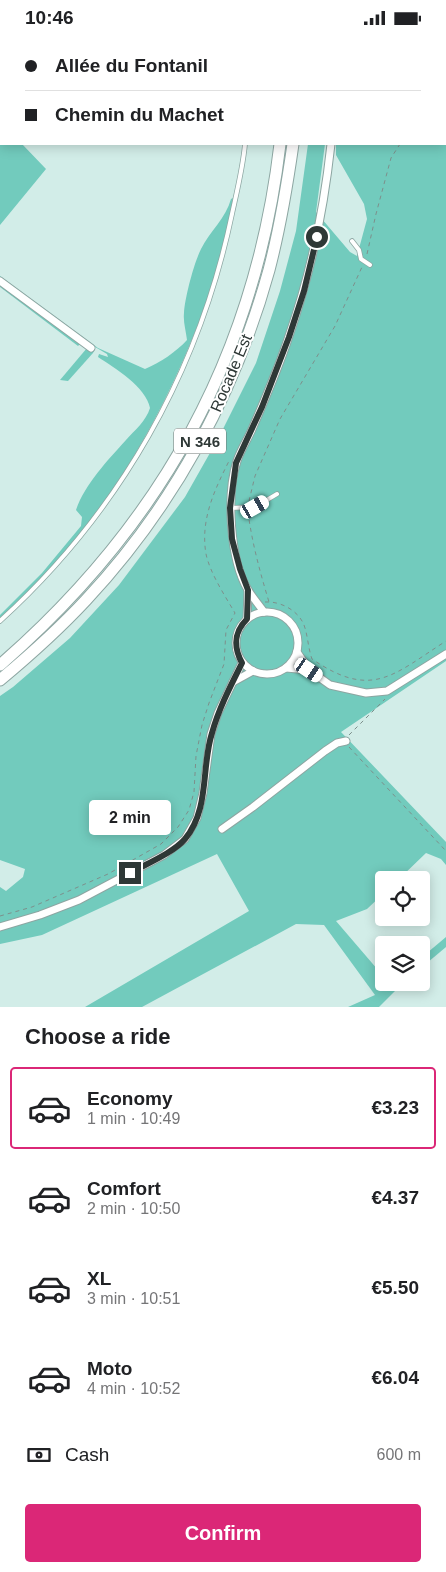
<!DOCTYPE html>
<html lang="en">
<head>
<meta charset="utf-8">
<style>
  :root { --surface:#fff; --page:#f2f2f2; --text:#202124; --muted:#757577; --line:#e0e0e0; --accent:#db2777 }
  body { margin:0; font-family:Helvetica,sans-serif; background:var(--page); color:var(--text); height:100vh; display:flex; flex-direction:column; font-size:19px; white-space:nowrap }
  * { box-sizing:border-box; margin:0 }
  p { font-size:16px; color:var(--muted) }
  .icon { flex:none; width:28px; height:28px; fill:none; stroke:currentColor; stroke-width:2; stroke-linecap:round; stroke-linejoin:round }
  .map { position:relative; height:972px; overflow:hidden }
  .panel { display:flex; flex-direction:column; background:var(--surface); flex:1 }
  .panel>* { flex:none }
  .hud { position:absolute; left:0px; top:0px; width:446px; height:110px; box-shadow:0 2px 12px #0003; display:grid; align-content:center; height:110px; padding:0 25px; background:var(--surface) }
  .fabs { position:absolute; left:375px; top:836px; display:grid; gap:10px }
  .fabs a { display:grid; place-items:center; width:55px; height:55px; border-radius:5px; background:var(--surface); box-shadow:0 2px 12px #0003; font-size:25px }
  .end { position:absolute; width:22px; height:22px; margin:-11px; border:6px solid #2e3836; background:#fff; box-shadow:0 0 0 2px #fff }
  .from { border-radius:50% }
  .bubble { position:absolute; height:35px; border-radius:5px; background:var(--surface); box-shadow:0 2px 12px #0003; font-size:16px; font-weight:600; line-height:35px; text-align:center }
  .car { position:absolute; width:15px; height:30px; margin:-15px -8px; border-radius:6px; box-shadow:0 0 4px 1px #0007; background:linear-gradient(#fff 24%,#345 0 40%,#fff 0 76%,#345 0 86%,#fff 0) }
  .hud b { display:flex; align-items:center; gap:18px; height:48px; font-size:19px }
  .hud b+b { border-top:1px solid var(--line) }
  .hud i { width:12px; height:12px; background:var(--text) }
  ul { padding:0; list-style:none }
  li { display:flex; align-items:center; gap:15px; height:82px; margin:0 10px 8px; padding:0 15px; border:2px solid transparent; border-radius:5px }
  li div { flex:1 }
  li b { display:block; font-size:19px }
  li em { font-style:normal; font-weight:600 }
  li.active { border-color:var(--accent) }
  li>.icon { width:45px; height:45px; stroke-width:1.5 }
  h2 { padding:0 25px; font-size:22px; line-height:60px }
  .pay { display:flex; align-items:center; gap:12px; height:55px; padding:0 25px; font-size:19px }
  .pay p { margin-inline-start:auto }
  .primary-button { display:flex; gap:10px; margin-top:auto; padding:10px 25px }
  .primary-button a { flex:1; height:58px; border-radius:5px; background:var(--accent); color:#fff; font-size:20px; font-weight:600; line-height:58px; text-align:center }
  .status { display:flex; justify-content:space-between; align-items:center; height:35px; padding:0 25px; background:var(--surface); direction:ltr }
  .status svg { height:14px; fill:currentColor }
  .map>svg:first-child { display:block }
  .green { fill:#72cbbd }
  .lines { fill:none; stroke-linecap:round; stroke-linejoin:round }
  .service-casing { stroke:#8da6a2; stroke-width:5.5 }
  .minor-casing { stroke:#8da6a2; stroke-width:9 }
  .trunk-casing { stroke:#8da6a2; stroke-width:13 }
  .path { stroke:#7d8f8b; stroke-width:1; stroke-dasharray:4 4; stroke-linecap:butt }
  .service { stroke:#fff; stroke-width:4 }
  .minor { stroke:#fff; stroke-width:7 }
  .trunk { stroke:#fff; stroke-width:11 }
  .route { stroke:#2e3836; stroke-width:6 }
  .labels { text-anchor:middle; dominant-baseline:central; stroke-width:4; stroke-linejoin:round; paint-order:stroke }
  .shield { fill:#fff; stroke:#6d7472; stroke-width:1 }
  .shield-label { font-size:15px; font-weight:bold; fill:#2e3836 }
  .street-label { font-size:16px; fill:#2e3836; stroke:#fff }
</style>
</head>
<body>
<div class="status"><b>10:46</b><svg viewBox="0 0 49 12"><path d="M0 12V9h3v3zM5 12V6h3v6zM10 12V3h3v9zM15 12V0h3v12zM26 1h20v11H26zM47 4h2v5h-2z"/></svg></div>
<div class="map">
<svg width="446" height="972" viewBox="0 0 446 972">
  <rect width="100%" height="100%" fill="#d2ede8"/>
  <g class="green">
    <path d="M340 0H446V626L341 697 446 807V830L441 824 426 818 398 845H384V858L367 874 336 886 384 942V948L390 949 392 948H403L379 972H348L375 960 324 890 296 889 142 972H85L249 876 217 819 42 900 0 909V852L6 856 23 842 25 834 0 825V661L13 652 70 603 119 550 185 462 219 402 256 328 280 256 296 196 308 109H325L316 177 350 217 357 221 367 184 364 169 336 120V109H445V1H340Z"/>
    <path d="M0 89 1 109H22L46 134 0 190Z"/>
    <path d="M233 163C227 202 216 239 203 276 160 392 94 502 0 583V580L42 538 81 491 82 482 76 475C85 449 108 425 126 405 135 395 146 386 150 373 146 352 115 333 98 322L99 319 108 322 107 319 90 309 0 243V241L98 313 145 334C161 327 176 317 187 305 186 296 183 287 184 278 185 262 194 228 201 214 210 196 226 183 231 164Z"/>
    <path d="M0 247 81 308 78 311 0 252Z"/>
    <path d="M87 313 94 316 93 318 68 346 60 345Z"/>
    <path d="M446 902V912L421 933V923Z"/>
  </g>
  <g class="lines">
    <defs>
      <g id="service">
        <path d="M253 1V0"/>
        <path d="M352 206 359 215 361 224 370 230"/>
        <path d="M230 473 255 472 277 459"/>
        <path d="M0 586C120 477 199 337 232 179 237 156 243 132 245 109"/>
      </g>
      <g id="minor">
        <path d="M337 1V0"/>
        <path d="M0 246 91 313"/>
        <circle cx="267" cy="608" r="31"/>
        <path d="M264 577C259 570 253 563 248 555 230 525 226 460 237 426 241 414 248 404 253 392 266 362 279 332 289 301 311 238 324 174 331 109"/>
        <path d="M247 584 248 555"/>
        <path d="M297 617 309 635 330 650 366 658 387 656 446 619"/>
        <path d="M286 633 309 635"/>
        <path d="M233 647 253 636"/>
        <path d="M222 794 253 772 325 716 337 708 346 706"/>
        <path d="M0 892 40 880 79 865 164 820 185 804 197 783 203 758 211 699 218 678 242 628"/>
      </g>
      <g id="trunk">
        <path d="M288 1V0"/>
        <path d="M300 1V0"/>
        <path d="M0 630C161 490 255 321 280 109"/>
        <path d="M0 645C30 620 59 594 86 565 173 472 235 358 269 235 280 193 287 151 293 109"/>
      </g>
    </defs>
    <use href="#service" class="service-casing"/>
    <use href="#minor" class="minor-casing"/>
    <use href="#trunk" class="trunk-casing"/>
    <g class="path">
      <path d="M442 1V0"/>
      <path d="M445 3H446"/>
      <path d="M367 219 376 179 391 123 400 109"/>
      <path d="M249 466 255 441 280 384 335 291 362 232"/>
      <path d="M248 477C252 508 260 537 269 567"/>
      <path d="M265 567C280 566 298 575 304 590 308 601 308 613 312 624 372 665 393 640 446 606"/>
      <path d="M349 700 385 664"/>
      <path d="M349 712 446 816"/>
      <path d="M0 881 32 872 108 839 161 809 178 792 189 775 194 757 196 721 202 690 209 668 224 629 226 595 235 578C225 561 210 538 206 519 200 484 215 454 230 424"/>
    </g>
    <use href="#service" class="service"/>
    <use href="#minor" class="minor"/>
    <use href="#trunk" class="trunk"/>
  </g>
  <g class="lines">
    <path class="route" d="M130 838C146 829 173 818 185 804 210 774 201 732 212 698 219 673 231 650 242 628 233 611 234 597 247 584L248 555 240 534 232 504 230 473 236 428 262 372 289 302 304 256 317 202"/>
  </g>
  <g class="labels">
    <rect class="shield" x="174" y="393.5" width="52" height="25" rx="4"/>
    <g class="shield-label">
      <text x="200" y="406">N 346</text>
    </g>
    <g class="street-label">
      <text transform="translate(231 338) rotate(-67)">Rocade Est</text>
    </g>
  </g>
</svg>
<div class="fabs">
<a><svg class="icon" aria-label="locate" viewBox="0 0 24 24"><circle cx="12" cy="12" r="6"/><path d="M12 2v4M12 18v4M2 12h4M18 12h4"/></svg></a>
<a><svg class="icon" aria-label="layers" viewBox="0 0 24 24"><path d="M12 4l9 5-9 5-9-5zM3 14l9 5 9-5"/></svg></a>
</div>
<i class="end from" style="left:317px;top:202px"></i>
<i class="end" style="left:130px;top:838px"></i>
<div class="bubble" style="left:89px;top:765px;width:82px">2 min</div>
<i class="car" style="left:255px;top:472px;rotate:60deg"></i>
<i class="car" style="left:309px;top:635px;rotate:124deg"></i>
<div class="hud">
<b><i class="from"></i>Allée du Fontanil</b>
<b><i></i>Chemin du Machet</b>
</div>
</div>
<section class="panel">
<h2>Choose a ride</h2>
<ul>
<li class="active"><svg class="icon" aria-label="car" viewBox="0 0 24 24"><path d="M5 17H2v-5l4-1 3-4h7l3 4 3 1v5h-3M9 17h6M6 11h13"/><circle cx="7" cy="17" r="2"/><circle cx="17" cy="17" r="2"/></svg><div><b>Economy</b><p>1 min · 10:49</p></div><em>€3.23</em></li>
<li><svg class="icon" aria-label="car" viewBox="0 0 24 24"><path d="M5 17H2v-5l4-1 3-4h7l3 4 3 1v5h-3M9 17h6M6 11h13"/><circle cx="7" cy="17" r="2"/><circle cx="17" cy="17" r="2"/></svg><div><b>Comfort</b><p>2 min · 10:50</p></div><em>€4.37</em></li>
<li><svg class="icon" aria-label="car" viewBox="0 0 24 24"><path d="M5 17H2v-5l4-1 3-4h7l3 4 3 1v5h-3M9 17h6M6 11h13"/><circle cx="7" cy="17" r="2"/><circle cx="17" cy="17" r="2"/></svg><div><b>XL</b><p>3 min · 10:51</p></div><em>€5.50</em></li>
<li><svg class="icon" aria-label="car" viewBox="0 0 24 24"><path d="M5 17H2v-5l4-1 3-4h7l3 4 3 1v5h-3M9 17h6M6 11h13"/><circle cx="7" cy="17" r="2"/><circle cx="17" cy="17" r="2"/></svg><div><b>Moto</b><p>4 min · 10:52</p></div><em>€6.04</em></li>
</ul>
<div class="pay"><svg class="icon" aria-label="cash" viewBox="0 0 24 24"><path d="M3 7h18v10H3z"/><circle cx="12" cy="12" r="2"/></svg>Cash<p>600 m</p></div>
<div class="primary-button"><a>Confirm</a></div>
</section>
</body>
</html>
